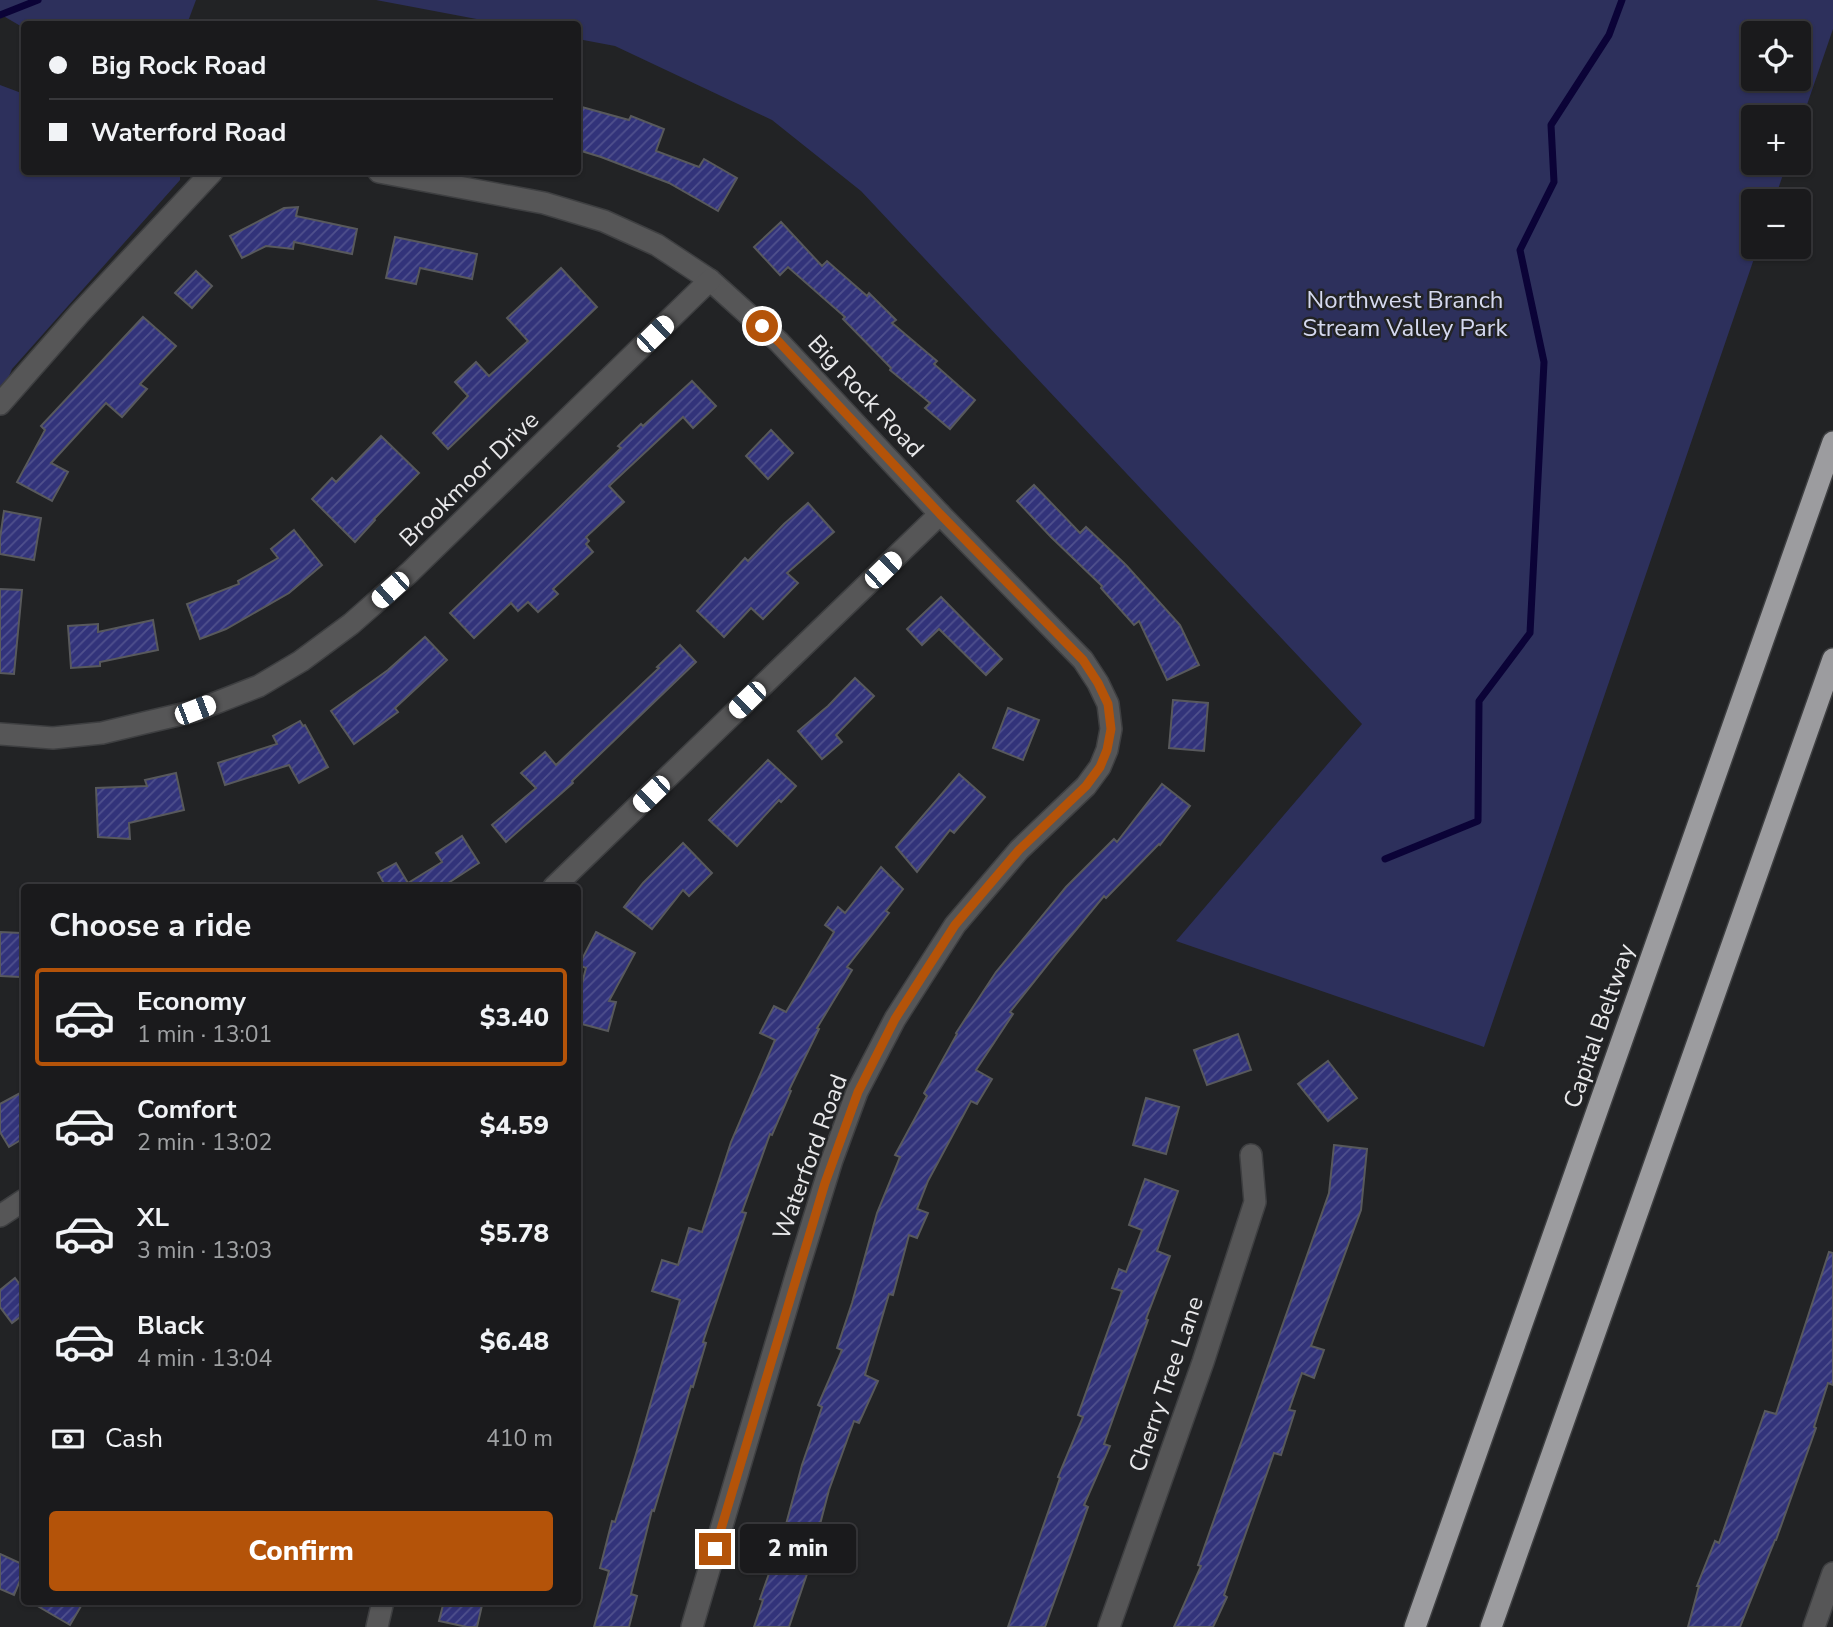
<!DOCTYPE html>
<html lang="en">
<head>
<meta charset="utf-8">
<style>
  :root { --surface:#1a1a1c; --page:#272729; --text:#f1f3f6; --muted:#9fa1a3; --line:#38383b; --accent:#b45309 }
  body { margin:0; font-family:"Nunito Sans",sans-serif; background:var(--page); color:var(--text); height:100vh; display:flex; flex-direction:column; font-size:26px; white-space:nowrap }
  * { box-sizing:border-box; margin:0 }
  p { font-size:23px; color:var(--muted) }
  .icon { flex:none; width:38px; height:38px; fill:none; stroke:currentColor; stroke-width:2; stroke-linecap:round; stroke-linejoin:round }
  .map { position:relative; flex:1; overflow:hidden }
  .sheet { position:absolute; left:21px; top:884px; width:560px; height:721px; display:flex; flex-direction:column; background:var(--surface); border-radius:7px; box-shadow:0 2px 5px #0004,0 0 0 2px var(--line) }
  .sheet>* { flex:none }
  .top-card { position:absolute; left:21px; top:21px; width:560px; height:154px; border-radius:7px; box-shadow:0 2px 5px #0004,0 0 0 2px var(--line); display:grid; align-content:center; height:154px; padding:0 28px; background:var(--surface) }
  .tools { position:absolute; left:1741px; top:21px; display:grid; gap:14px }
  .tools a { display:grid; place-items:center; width:70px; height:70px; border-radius:7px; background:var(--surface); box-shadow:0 2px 5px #0004,0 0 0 2px var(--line); font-size:35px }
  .end { position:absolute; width:32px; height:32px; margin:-16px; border:9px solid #b45309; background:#fff; box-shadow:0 0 0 4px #fff }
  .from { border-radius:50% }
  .bubble { position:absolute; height:49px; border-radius:7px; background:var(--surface); box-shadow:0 2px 5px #0004,0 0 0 2px var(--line); font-size:23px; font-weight:800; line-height:49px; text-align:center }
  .car { position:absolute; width:21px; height:42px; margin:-21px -10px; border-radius:9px; box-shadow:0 0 5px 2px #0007; background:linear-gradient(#fff 24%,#345 0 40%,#fff 0 76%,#345 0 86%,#fff 0) }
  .top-card b { display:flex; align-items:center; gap:24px; height:66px; font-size:26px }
  .top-card b+b { border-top:2px solid var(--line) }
  .top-card i { width:18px; height:18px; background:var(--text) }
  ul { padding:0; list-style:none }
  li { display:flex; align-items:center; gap:21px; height:98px; margin:0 14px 10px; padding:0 14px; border:4px solid transparent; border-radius:7px }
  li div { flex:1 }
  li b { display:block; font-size:26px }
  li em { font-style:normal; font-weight:800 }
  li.active { border-color:var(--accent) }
  li>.icon { width:63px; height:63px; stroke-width:1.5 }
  h2 { padding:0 28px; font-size:32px; line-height:84px }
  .pay { display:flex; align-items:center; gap:18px; height:77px; padding:0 28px; font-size:26px }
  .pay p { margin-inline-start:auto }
  .cta { display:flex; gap:14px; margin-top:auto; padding:14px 28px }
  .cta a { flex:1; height:80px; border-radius:7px; background:var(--accent); color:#fff; font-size:28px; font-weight:800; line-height:80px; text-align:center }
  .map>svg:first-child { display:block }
  .park { fill:#2d305c; fill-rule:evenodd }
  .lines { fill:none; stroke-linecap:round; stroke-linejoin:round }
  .stream { stroke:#0b0337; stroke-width:7 }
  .building { fill:url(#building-hatch); stroke:#58595c; stroke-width:2 }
  .street-casing { stroke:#3e3f41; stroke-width:24 }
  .highway-casing { stroke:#3e3f41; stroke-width:24 }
  .street { stroke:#565657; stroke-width:21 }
  .highway { stroke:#9c9c9f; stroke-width:21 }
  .route { stroke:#b45309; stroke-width:9 }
  .labels { text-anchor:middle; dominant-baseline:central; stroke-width:5; stroke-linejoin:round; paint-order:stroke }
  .park-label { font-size:24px; fill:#d5d9ef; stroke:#222325 }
  .street-label { font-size:24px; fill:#e8e8ea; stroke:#222325 }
</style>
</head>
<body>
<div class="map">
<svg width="1833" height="1627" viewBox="0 0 1833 1627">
  <defs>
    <pattern id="building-hatch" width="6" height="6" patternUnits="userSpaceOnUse" patternTransform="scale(1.75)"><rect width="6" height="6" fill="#32337a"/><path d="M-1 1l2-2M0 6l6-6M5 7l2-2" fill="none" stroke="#50518d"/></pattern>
  </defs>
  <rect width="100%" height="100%" fill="#222325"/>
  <g class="park">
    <path d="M0 0H196L187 24H24V28L0 14Z"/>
    <path d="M376 0H1833V29L1799 128V117H1754V163H1787L1774 201H1754V247H1758L1484 1047 1176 941 1362 724 861 191 772 120 615 46 578 39V24H503ZM1754 33H1799V79H1754Z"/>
    <path d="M0 85 24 94V172H180V180L12 369 0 397Z"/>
  </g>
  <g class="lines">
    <g class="stream">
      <path d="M0 15 38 0"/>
      <path d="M1385 859 1478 821 1479 701 1530 633 1544 362 1520 250 1554 182 1551 125 1609 35 1622 0"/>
    </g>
  </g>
  <g class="building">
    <path d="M578 106 629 120 631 116 664 129 656 151 699 167 704 159 737 178 718 211 669 183 601 157 578 150Z"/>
    <path d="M298 207 296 216 357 229 352 254 294 242 293 249 266 246 242 258 230 236 284 208Z"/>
    <path d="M781 222 822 266 827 261 867 296 869 293 896 320 892 323 937 361 934 364 975 400 950 429 925 408 930 403 890 370 891 368 843 319 845 317 788 267 780 275 754 247Z"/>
    <path d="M395 237 477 254 472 279 420 268 416 284 386 278Z"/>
    <path d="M561 268 597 307 448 449 433 433 468 396 455 382 476 362 489 376 528 341 507 318Z"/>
    <path d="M196 271 212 286 192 308 175 293Z"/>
    <path d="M143 317 176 346 140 384 147 389 122 417 106 403 51 463 68 472 52 501 17 482 45 430 41 426Z"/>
    <path d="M692 381 716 406 693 428 683 417 609 486 624 502 586 537 589 541 586 544 593 552 553 589 558 594 538 612 528 602 518 611 511 603 474 638 450 613 621 448 618 446 641 424 643 426Z"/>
    <path d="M771 430 793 453 768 479 746 456Z"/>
    <path d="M381 436 419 473 374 519 375 520 355 542 312 499 332 478 336 482Z"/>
    <path d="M1034 485 1080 533 1086 527 1126 565 1180 625 1199 665 1167 680 1139 621 1134 625 1101 588 1102 586 1051 537 1017 501Z"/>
    <path d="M808 503 834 532 787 573 798 583 763 619 751 608 724 637 697 611 745 558 748 561 784 524Z"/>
    <path d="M4 511 41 518 34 560 0 554V538Z"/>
    <path d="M294 530 322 565 289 593 226 629 200 639 187 604 239 584 238 581 278 558 271 549Z"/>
    <path d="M0 589 22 590 14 674 0 673Z"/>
    <path d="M941 597 1002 659 986 675 939 629 922 645 907 629Z"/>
    <path d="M153 620 158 650 100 662V666L71 668 68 626 98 624V632Z"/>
    <path d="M425 637 447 660 395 708 398 712 354 744 331 711 388 670Z"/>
    <path d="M680 645 696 662 572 781 573 783 506 842 492 825 536 788 521 773 545 752 556 765 659 668 657 667Z"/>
    <path d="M855 678 874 696 836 735 842 742 822 759 798 731 828 706Z"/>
    <path d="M1173 700 1208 703 1204 751 1169 748Z"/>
    <path d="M1008 708 1039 720 1023 760 993 748Z"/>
    <path d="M300 721 303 726 305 725 328 767 299 783 289 765 225 785 218 763 277 744 273 736Z"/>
    <path d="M768 760 796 786 781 802 779 800 737 846 709 820Z"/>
    <path d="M176 773 184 810 129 823 130 839 98 837 96 788 147 786 145 780Z"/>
    <path d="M959 774 985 797 954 833 950 830 917 872 896 847Z"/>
    <path d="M1162 784 1190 806 1160 845 1159 844 1106 898 1104 896 1056 954 1010 1012 1013 1014 976 1070 992 1079 977 1104 971 1101 928 1181 917 1209 928 1213 917 1238 909 1235 893 1295 889 1294 865 1375 878 1381 859 1423 854 1421 829 1490 807 1574 789 1627H754L763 1600 760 1599 776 1554H778L802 1465 822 1407 818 1405 842 1350 837 1348 852 1303 877 1213 900 1157 895 1155 927 1096 924 1093 957 1034 956 1033 996 972 1066 887 1114 839 1117 842Z"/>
    <path d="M462 836 479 863 442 887H386L378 873 396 863 408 883 442 862 436 853Z"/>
    <path d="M683 843 712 873 689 896 683 890 652 929 624 907 643 883Z"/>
    <path d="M881 867 903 889 886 911 889 913 847 967 852 970 817 1028 819 1029 789 1090 791 1091 772 1135 770 1134 742 1212 746 1213 703 1342 706 1343 693 1387 691 1386 654 1511 652 1510 631 1594 637 1596 629 1627H594L609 1571 600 1568 612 1521 615 1522 636 1454 680 1300 652 1291 662 1260 678 1265 689 1228 702 1232 731 1142 775 1040 760 1033 774 1006 786 1012 834 932 825 925 838 907 845 913Z"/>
    <path d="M0 932 21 933 20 977 0 976Z"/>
    <path d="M596 932 635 953 609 1001 616 1002 608 1031 578 1023V999L586 968 579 965Z"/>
    <path d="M1238 1034 1251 1070 1207 1085 1194 1050Z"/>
    <path d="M1328 1061 1357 1098 1328 1121 1298 1084Z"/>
    <path d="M24 1091V1138L9 1147 0 1132V1104Z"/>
    <path d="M1146 1098 1179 1107 1166 1154 1133 1145Z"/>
    <path d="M1334 1145 1367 1149 1361 1210 1311 1346 1324 1350 1314 1378 1302 1373 1289 1410 1295 1411 1281 1455 1274 1453 1224 1595 1227 1597 1213 1627H1174L1201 1566 1198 1565 1329 1193Z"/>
    <path d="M1145 1179 1178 1191 1157 1251 1170 1256 1146 1319 1148 1320 1104 1444 1110 1446 1084 1505 1088 1507 1045 1627H1008L1060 1478 1058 1477 1083 1417 1078 1415 1122 1291 1112 1288 1119 1269 1126 1272 1142 1230 1129 1225Z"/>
    <path d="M1829 1252 1833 1253V1385L1828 1383 1814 1427 1816 1428 1776 1540H1775L1740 1627H1688L1699 1586H1697L1715 1541 1719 1543 1765 1411 1776 1414Z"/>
    <path d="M15 1278 24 1290V1314L12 1323 0 1307V1290Z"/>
    <path d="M0 1554 24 1565V1571L14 1595 0 1589Z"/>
    <path d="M29 1601H84L70 1625Z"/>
    <path d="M444 1601H483L477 1627H467L439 1621Z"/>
  </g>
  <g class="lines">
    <defs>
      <g id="street">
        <path d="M379 172 544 203 604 221 657 245 710 280 779 342 940 514 1083 660 1098 683 1108 704 1111 729 1107 750 1100 767 1086 786 1019 850 955 925 895 1019 857 1092 832 1160 796 1276 692 1627"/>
        <path d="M0 404 79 314 212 172"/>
        <path d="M0 734 53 738 102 733 148 722 195 711 259 686 301 661 351 624 409 573 710 280"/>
        <path d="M554 887 940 514"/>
        <path d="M0 1216 24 1200"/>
        <path d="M377 1627 383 1601"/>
        <path d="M1109 1627 1203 1362 1255 1202 1251 1155"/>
        <path d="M1814 1627 1833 1573"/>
      </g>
      <g id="highway">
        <path d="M1415 1627 1833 442"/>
        <path d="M1491 1627 1833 659"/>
      </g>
    </defs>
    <use href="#street" class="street-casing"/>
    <use href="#highway" class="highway-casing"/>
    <use href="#street" class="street"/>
    <use href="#highway" class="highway"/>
  </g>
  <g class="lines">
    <path class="route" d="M715 1549 825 1183 858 1092 895 1019 955 925 1019 850 1086 786 1100 767 1107 750 1111 729 1108 704 1098 683 1083 660 940 514 779 342 762 326"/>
  </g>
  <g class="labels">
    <g class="park-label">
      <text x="1405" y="300">Northwest Branch<tspan x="1405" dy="28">Stream Valley Park</tspan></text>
    </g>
    <g class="street-label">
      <text transform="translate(866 396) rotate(47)">Big Rock Road</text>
      <text transform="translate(469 479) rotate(-44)">Brookmoor Drive</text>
      <text transform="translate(1599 1026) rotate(-71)">Capital Beltway</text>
      <text transform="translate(810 1157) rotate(-70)">Waterford Road</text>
      <text transform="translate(1166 1384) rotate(-71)">Cherry Tree Lane</text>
    </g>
  </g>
</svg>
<div class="tools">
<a><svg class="icon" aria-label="locate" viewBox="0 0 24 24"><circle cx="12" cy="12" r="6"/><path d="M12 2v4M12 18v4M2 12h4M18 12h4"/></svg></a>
<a>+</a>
<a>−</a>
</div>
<i class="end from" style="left:762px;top:326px"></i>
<i class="end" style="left:715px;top:1549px"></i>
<div class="bubble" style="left:740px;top:1524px;width:116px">2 min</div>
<i class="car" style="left:655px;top:334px;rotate:46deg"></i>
<i class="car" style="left:883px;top:570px;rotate:46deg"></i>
<i class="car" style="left:390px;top:590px;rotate:228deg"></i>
<i class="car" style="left:747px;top:700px;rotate:226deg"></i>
<i class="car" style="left:195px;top:710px;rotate:69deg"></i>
<i class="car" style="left:651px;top:794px;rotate:226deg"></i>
<div class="top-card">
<b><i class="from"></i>Big Rock Road</b>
<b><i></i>Waterford Road</b>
</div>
<section class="sheet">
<h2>Choose a ride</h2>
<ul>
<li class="active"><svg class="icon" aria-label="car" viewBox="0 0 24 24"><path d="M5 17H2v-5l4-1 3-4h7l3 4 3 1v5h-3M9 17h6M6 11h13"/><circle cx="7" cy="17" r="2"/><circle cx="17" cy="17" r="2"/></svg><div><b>Economy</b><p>1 min · 13:01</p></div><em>$3.40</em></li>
<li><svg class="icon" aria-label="car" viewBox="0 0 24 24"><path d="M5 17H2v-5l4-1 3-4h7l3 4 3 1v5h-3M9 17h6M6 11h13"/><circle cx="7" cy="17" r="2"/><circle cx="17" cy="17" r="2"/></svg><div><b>Comfort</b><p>2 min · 13:02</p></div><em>$4.59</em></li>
<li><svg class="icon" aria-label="car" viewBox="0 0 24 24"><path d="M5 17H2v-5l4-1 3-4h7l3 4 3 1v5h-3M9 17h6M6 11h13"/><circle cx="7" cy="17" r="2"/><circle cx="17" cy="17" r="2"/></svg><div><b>XL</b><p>3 min · 13:03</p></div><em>$5.78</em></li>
<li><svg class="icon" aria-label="car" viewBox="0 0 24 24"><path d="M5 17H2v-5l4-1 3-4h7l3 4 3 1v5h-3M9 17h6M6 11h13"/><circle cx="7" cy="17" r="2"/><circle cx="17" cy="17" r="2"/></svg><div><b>Black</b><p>4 min · 13:04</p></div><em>$6.48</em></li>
</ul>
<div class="pay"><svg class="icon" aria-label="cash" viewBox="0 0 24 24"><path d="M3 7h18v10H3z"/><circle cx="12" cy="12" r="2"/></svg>Cash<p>410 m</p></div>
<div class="cta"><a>Confirm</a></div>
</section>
</div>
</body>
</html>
